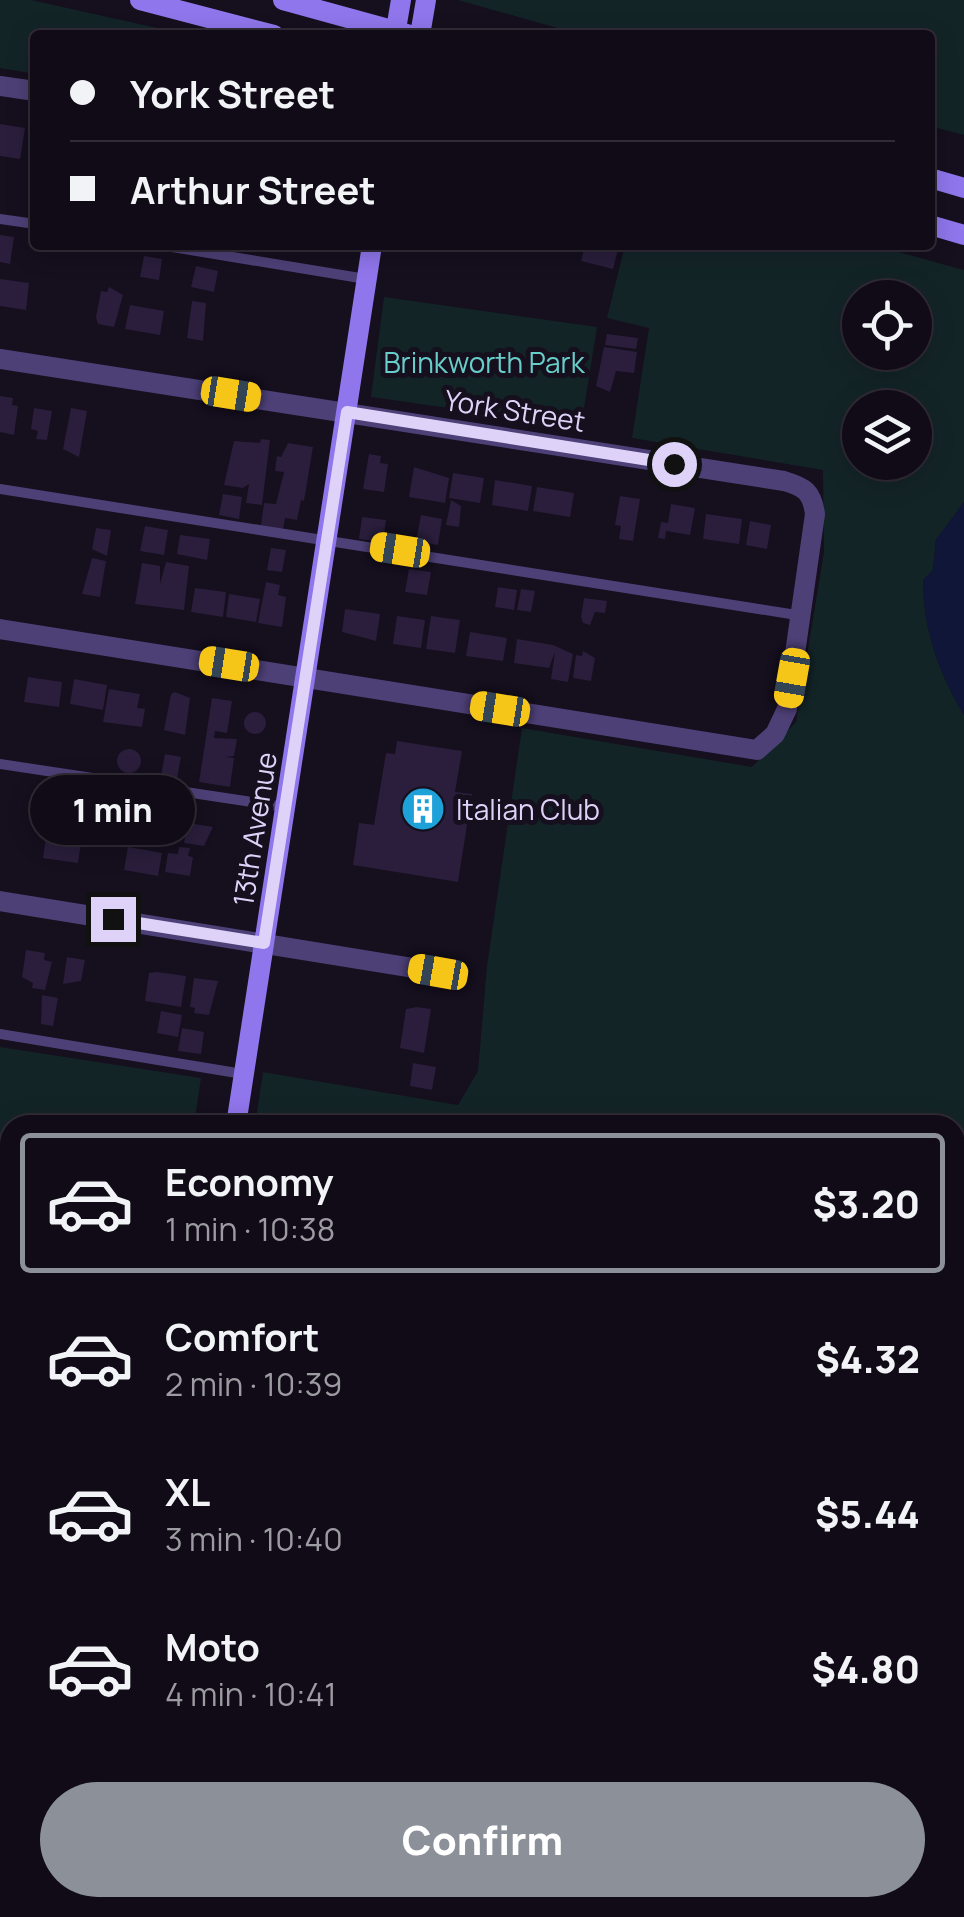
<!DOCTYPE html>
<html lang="en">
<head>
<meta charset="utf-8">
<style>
  :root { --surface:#100b16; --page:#1e1923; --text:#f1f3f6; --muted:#9c9ba1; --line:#302b35; --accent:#8c9099 }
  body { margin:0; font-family:Manrope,sans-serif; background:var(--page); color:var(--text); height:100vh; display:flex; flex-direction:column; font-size:38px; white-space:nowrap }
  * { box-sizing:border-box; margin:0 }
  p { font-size:32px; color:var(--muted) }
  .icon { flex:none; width:55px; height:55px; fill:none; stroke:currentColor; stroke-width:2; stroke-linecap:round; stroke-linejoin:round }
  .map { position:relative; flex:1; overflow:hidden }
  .side { position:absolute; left:0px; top:1115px; width:965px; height:802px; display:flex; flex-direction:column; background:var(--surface); border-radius:30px 30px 0 0; box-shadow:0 5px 25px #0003,0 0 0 2px var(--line) }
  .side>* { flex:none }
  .top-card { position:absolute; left:30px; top:30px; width:905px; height:220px; border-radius:10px; box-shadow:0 5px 25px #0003,0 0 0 2px var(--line); display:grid; align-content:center; height:220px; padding:0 40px; background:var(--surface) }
  .controls { position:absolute; left:842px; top:280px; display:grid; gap:20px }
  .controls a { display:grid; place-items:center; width:90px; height:90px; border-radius:50%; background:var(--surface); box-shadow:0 5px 25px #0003,0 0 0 2px var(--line); font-size:50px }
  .end { position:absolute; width:45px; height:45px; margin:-22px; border:12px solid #ded2f9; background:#111; box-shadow:0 0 0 5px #111 }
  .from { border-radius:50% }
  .bubble { position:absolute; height:70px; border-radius:35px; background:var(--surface); box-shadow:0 5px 25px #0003,0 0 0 2px var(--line); font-size:32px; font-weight:800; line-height:70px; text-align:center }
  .car { position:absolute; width:30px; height:60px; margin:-30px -15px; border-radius:12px; box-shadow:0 0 8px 2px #0007; background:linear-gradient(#f5c518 24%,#345 0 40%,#f5c518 0 76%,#345 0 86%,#f5c518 0) }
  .top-card b { display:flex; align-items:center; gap:35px; height:95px; font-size:38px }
  .top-card b+b { border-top:2px solid var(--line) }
  .top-card i { width:25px; height:25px; background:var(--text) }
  ul { padding:18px 0 0; list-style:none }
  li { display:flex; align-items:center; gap:30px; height:140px; margin:0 20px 15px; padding:0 20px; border:5px solid transparent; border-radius:10px }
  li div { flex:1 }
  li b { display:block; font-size:38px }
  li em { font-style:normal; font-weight:800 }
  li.on { border-color:var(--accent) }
  li>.icon { width:90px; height:90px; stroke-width:1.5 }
  .action { display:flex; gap:20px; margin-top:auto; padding:20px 40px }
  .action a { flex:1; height:115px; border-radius:60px; background:var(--accent); color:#fff; font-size:40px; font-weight:800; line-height:115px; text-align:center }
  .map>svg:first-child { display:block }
  .green { fill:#132427; fill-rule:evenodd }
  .water { fill:#0f1637 }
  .building { fill:#2a1e3c }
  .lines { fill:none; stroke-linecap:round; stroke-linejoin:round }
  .lane { stroke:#4d4077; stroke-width:10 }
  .street { stroke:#4d4077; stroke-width:20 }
  .secondary { stroke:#9076ec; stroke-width:20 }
  .route { stroke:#ded2f9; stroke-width:12 }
  .labels { text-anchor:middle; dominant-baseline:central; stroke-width:10; stroke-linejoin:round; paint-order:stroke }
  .park-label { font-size:28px; fill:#68cec9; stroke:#150f1e }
  .street-label { font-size:28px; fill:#ded2f9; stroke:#150f1e }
  .poi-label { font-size:28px; fill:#ded2f9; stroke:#150f1e; text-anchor:start }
</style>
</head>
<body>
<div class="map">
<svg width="964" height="1917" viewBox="0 0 964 1917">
  <rect width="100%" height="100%" fill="#150f1e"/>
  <g class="green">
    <path d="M0 0H31L189 35H35V74L0 68Z"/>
    <path d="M458 0H964V135L930 126V35H582Z"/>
    <path d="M625 245H873L964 270V502L936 540 933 570 923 580C923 630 939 673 964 715V1227H955V1125H255L263 1072 458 1105 478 1071 487 966 522 728 752 767 796 722 824 552 823 470 632 438 649 328 607 318ZM860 298H915V352H860ZM860 408H915V462H860Z"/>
    <path d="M384 297 597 327 581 427 371 397Z"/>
    <path d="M0 1047 201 1078 194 1125H10V1139L0 1146Z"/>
    <path d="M0 1196 10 1198V1875L0 1872Z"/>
    <path d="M964 1251V1605L955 1609V1252Z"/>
    <path d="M136 1908H596L582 1917H134Z"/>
    <path d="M640 1908H818L799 1917H632Z"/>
  </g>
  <path class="water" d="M964 502V715C939 673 923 630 923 580L933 570 936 540Z"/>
  <g class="building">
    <path d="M0 124 25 128 20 159 0 156Z"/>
    <path d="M0 235 14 237 10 264 0 262Z"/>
    <path d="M585 245H619L613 269 581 261Z"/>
    <path d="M144 256 162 259 159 280 140 277Z"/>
    <path d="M196 266 218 271 214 292 191 287Z"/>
    <path d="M0 279 29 283 26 310 0 306Z"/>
    <path d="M109 287 123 295 114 327 98 324 96 317 101 291 107 292Z"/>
    <path d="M192 301 206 303 203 341 187 338Z"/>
    <path d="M130 305 164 311 160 335 125 329Z"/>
    <path d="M607 334 638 338 636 349 605 345Z"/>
    <path d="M604 347 637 352 634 373 616 371 610 392 596 386Z"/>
    <path d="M0 396 13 398 12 405 18 406 14 435 0 432Z"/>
    <path d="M34 408 52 411 47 440 36 439 38 431 31 429Z"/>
    <path d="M71 408 87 411 79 457 63 449Z"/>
    <path d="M261 439 270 440 262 505 246 503 249 484 243 488 224 485 234 441 260 443Z"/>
    <path d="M288 443 313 447 304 501 301 500 297 520 285 518 283 529 261 525 264 503 276 504 284 472 275 471 277 456 281 457Z"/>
    <path d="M369 454 381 456 380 463 388 464 384 492 363 489Z"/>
    <path d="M414 467 449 478 445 503 409 497Z"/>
    <path d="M453 473 484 478 480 503 449 498Z"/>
    <path d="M495 480 532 486 528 511 492 505Z"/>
    <path d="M537 487 574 493 570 517 533 511Z"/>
    <path d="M223 494 242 497 239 519 219 515Z"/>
    <path d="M620 496 640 499 633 541 619 539 621 526 615 525Z"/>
    <path d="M451 500 461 506 459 527 446 525Z"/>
    <path d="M671 504 695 508 690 535 666 531 665 539 658 538 661 522 668 523Z"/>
    <path d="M706 514 742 519 739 544 703 539Z"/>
    <path d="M421 515 442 519 438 545 416 541Z"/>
    <path d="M362 517 386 520 383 542 359 539Z"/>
    <path d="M750 521 771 525 767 549 746 545Z"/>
    <path d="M145 526 168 530 164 555 140 551Z"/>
    <path d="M96 528 111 530 107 556 92 549Z"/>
    <path d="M180 535 210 539 207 560 177 554Z"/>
    <path d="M271 548 286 550 282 572 267 570Z"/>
    <path d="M92 558 106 561 100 597 82 594Z"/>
    <path d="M166 562 189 566 184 610 135 604 142 563 160 566V584Z"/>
    <path d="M409 569 431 572 427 595 405 592Z"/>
    <path d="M266 582 280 585 278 595 286 597 282 627 258 623Z"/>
    <path d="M498 587 517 590 514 610 495 607Z"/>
    <path d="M195 588 226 592 223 617 191 612Z"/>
    <path d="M521 589 535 591 531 612 517 610Z"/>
    <path d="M229 594 260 599 256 622 226 617Z"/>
    <path d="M584 598 607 601 605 613 595 612 590 625 583 623 581 617Z"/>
    <path d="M345 609 380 614 376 641 342 632Z"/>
    <path d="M397 616 425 620 421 648 393 644Z"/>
    <path d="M431 616 460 620 455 653 426 649Z"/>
    <path d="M470 632 507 638 503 661 466 656Z"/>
    <path d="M517 639 553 645 573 654 568 682 551 679 555 652 549 668 514 663Z"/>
    <path d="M583 651 595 658 591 681 573 678 576 655 582 656Z"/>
    <path d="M28 677 62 682 59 707 24 702Z"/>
    <path d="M74 679 107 685 103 710 70 704Z"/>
    <path d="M109 689 140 694 137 708 145 709 142 727 103 722Z"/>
    <path d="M175 692 190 698 185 735 164 730 171 694Z"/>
    <path d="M212 698 232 701 227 733 215 731 214 738 237 739 234 756 225 757 234 758 230 787 199 782Z"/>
    <circle cx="255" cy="723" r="11"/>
    <path d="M397 741 462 751 455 792 472 794 458 882 353 865 359 823 374 825 386 753 395 754Z"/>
    <circle cx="129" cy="761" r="12"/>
    <path d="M165 754 181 757 177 779 161 776Z"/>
    <circle cx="155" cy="821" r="13"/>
    <path d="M188 823 213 827 204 846 184 843Z"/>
    <path d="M59 836 81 842 78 863 43 858 46 837Z"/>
    <path d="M128 847 162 853 158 876 124 870Z"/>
    <path d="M179 847 190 848 188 856 193 857 190 876 165 872 168 853 178 854Z"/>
    <path d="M26 950 45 953 44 960 52 962 45 990 32 988 33 983 22 977Z"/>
    <path d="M67 957 85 960 81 981 63 984Z"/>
    <path d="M157 972 186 976 181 1007 145 1001 149 973Z"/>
    <path d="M194 978 218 981 209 1015 194 1013 195 1008 190 1007Z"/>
    <path d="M42 995 58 998 53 1026 41 1024Z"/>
    <path d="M417 1007 431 1009 424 1053 400 1048 406 1009Z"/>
    <path d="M161 1011 182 1015 178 1037 157 1033Z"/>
    <path d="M182 1028 204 1032 201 1054 178 1051Z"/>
    <path d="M413 1063 436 1067 432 1090 410 1086Z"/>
    <path d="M964 1669V1755L955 1759V1673Z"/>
  </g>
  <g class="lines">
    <g class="lane">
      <path d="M0 219 35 224"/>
      <path d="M160 245 366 279"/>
      <path d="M0 489 803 616"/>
      <path d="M0 764 285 807"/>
      <path d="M0 1034 243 1074"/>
    </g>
    <g class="street">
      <path d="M0 86 35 91"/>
      <path d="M0 359 784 481C805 487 812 492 815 514L787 709 775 734 757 750 0 629"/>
      <path d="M0 901 438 972"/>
      <path d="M0 1178 10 1180"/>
    </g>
    <g class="secondary">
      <path d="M140 0 274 35"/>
      <path d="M283 0 410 35"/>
      <path d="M395 35 401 0"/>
      <path d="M420 35 426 0"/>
      <path d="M930 178 964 188"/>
      <path d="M930 225 964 235"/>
      <path d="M236 1125 372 245"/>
      <path d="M955 1867 964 1864"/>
      <path d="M111 1917 112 1908"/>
      <path d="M836 1917 855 1908"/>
    </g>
  </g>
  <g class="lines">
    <path class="route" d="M113 919 264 943 347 412 674 464"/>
  </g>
  <defs>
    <symbol id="building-disc" viewBox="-11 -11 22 22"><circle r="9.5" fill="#1ea1d9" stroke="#150f1e"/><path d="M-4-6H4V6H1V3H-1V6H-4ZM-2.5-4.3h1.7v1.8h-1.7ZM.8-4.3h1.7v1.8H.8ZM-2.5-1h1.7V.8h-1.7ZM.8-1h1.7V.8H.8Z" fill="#fff"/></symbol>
  </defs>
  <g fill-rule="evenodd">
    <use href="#building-disc" x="398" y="784" width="50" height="50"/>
  </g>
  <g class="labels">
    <g class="park-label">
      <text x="484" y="362">Brinkworth Park</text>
    </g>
    <g class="street-label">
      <text transform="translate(515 410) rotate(9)">York Street</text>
      <text transform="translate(254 829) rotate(-81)">13th Avenue</text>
    </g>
    <g class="poi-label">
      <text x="456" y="809">Italian Club</text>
    </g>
  </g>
</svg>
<div class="controls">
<a><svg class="icon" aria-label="locate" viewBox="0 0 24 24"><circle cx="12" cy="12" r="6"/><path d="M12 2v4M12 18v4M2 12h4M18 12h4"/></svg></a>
<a><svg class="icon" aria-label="layers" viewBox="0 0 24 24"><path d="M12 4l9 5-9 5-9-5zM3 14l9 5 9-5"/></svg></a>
</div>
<i class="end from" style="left:674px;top:464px"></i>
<i class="end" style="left:113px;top:919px"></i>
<div class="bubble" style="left:30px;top:775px;width:165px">1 min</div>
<i class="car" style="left:231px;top:394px;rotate:99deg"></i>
<i class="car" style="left:400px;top:550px;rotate:279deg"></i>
<i class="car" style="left:229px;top:664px;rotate:279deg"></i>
<i class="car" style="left:792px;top:678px;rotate:190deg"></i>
<i class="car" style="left:500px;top:709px;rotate:279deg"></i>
<i class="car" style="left:438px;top:972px;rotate:280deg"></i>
<div class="top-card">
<b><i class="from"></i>York Street</b>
<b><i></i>Arthur Street</b>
</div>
<section class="side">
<ul>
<li class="on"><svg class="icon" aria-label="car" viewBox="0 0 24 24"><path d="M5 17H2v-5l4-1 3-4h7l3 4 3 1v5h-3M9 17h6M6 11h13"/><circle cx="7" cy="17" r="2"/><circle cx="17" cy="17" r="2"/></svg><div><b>Economy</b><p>1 min · 10:38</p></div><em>$3.20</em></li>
<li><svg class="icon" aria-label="car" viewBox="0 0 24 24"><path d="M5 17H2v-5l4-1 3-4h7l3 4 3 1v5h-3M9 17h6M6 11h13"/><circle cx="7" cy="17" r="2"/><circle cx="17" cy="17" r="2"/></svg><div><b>Comfort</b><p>2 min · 10:39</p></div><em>$4.32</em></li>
<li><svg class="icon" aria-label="car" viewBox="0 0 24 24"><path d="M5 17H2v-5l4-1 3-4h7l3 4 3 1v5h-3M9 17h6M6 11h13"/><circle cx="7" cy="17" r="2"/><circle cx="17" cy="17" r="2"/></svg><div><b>XL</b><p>3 min · 10:40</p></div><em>$5.44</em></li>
<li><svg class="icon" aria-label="car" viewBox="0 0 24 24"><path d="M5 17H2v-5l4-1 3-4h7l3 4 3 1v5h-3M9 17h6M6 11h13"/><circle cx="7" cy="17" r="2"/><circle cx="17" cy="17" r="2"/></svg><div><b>Moto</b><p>4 min · 10:41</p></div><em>$4.80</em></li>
</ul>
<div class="action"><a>Confirm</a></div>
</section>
</div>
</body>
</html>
